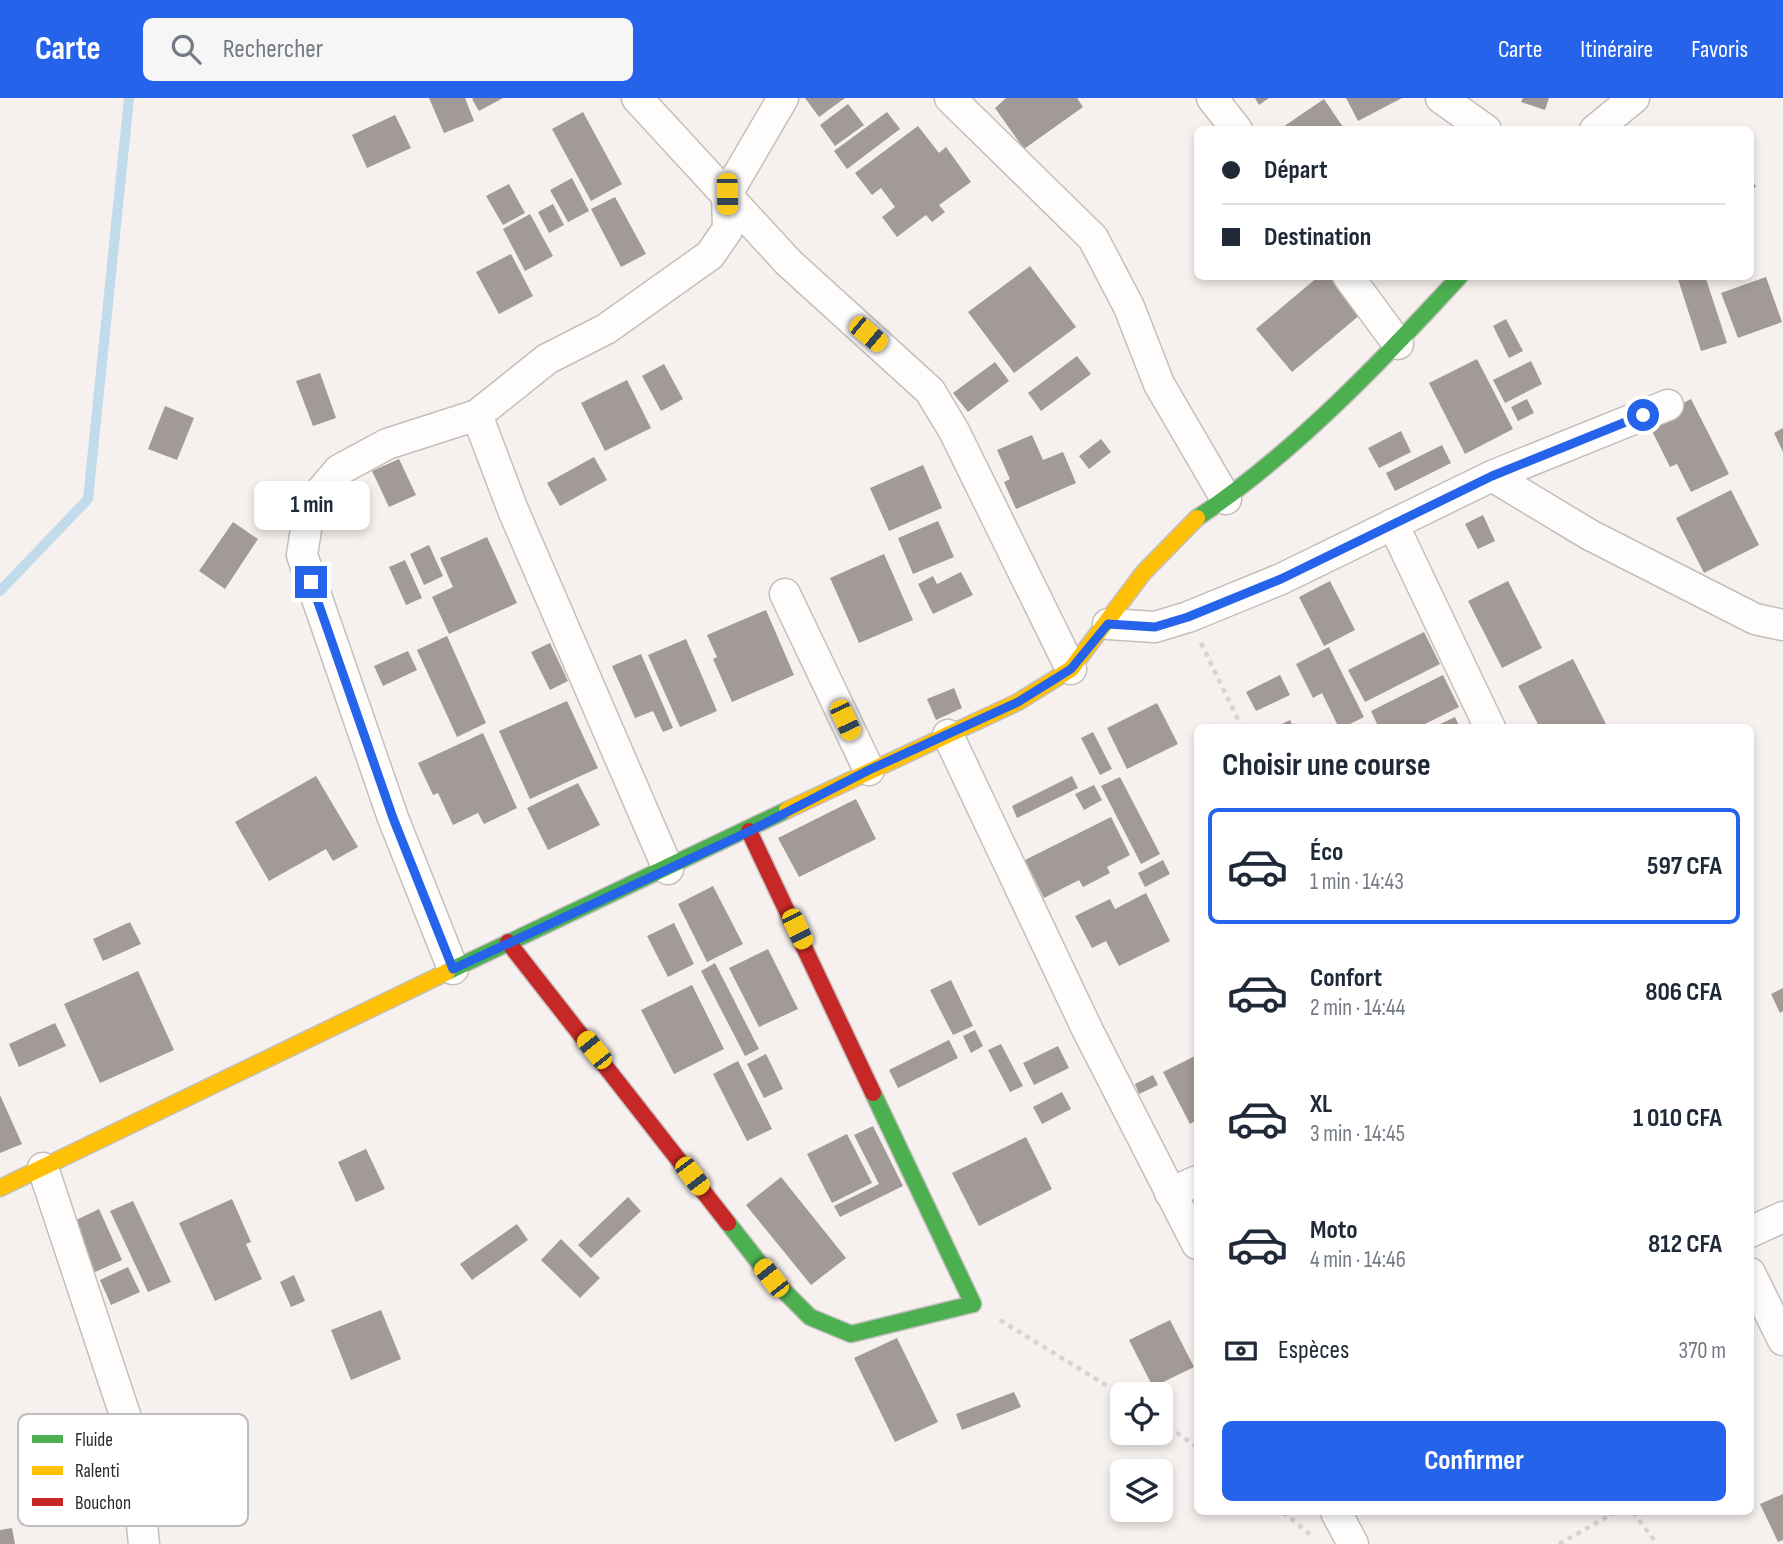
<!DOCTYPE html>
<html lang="fr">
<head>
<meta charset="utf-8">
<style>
  :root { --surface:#fff; --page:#f6f6f7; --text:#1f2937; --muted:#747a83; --line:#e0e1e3; --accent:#2563eb }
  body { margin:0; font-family:"Sofia Sans Condensed",sans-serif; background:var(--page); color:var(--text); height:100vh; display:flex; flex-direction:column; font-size:26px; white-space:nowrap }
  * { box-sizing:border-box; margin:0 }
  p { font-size:23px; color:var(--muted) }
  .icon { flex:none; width:38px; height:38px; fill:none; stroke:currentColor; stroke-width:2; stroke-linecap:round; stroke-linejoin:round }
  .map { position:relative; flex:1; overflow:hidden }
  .drawer { position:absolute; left:1194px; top:626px; width:560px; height:791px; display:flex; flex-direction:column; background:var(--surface); border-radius:10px; box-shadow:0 4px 10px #0003 }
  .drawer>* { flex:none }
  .hud { position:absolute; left:1194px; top:28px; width:560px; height:154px; border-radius:10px; box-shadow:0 4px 10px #0003; display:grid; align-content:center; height:154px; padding:0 28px; background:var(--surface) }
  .tools { position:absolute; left:1110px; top:1284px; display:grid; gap:14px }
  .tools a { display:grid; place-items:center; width:63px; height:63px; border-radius:10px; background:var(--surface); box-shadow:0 4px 10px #0003; font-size:35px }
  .end { position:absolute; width:32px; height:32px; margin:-16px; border:9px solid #2563eb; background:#fff; box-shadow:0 0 0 4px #fff }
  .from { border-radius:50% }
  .bubble { position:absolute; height:49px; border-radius:10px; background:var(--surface); box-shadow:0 4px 10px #0003; font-size:23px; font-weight:700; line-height:49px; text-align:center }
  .car { position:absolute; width:21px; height:42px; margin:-21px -10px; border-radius:9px; box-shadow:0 0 5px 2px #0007; background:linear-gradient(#f5c518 24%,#345 0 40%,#f5c518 0 76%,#345 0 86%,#f5c518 0) }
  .hud b { display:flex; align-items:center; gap:24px; height:66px; font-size:26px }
  .hud b+b { border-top:2px solid var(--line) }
  .hud i { width:18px; height:18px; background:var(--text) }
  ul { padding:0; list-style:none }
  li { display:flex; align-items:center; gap:21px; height:116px; margin:0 14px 10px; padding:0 14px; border:4px solid transparent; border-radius:10px }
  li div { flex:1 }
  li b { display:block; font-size:26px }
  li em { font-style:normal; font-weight:700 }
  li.active { border-color:var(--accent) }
  li>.icon { width:63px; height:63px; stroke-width:1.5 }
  h2 { padding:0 28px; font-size:32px; line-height:84px }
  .pay { display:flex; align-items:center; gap:18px; height:77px; padding:0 28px; font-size:26px }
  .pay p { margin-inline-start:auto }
  .button { display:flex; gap:14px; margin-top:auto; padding:14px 28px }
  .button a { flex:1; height:80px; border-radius:10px; background:var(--accent); color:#fff; font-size:28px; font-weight:700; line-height:80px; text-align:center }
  header { display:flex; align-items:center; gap:42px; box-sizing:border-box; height:98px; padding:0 35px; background:var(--accent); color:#fff }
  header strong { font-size:33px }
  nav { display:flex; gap:38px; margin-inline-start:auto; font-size:24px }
  .search { width:490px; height:63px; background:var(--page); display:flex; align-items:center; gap:18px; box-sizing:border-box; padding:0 24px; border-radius:10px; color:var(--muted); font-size:26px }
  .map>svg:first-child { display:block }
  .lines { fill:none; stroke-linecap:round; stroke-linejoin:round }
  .stream { stroke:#c2dbea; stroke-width:10 }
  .building { fill:#a29a96 }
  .street-casing { stroke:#c3bfbd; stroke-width:33 }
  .fast-casing { stroke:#c3bfbd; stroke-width:19 }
  .slow-casing { stroke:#c3bfbd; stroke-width:19 }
  .jam-casing { stroke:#c3bfbd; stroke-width:19 }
  .path { stroke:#d6d4d3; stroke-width:4.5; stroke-dasharray:5 5; stroke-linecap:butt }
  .street { stroke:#fefdfc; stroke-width:30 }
  .fast { stroke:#4caf50; stroke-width:16 }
  .slow { stroke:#ffc107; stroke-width:16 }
  .jam { stroke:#c62828; stroke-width:16 }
  .route { stroke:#2563eb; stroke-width:9 }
  .key { fill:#fff; stroke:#bfbebe; stroke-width:2 }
  .key-label { font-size:19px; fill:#2b2826 }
</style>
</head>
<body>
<header>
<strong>Carte</strong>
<div class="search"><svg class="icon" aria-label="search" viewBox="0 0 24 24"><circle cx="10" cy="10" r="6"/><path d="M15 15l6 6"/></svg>Rechercher</div>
<nav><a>Carte</a><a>Itinéraire</a><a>Favoris</a></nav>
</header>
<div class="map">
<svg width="1783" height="1446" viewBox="0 0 1783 1446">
  <rect width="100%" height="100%" fill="#f6f0ee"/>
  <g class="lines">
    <path class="stream" d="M0 493 88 401 129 0"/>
  </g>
  <g class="building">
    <path d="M429 0H465L474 23 444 35Z"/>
    <path d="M503 0 479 13 472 1 474 0Z"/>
    <path d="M805 0H845L819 19Z"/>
    <path d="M1006 0H1077L1083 9 1024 51 995 10Z"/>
    <path d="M1255 0H1269L1259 7Z"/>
    <path d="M1346 0H1402L1358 23Z"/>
    <path d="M1523 0H1549L1545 12 1521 4Z"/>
    <path d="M1324 1 1345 32H1284L1283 29Z"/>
    <path d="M848 6 864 27 835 48 820 27Z"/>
    <path d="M583 14 622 86 591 103 552 31Z"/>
    <path d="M887 14 900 31 847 71 834 53Z"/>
    <path d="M395 17 411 50 367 70 352 37Z"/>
    <path d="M918 28 939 55 946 49 971 84 939 107 945 114 932 124 926 117 897 139 882 119 895 109 881 90 872 97 855 75Z"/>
    <path d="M1750 77 1756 89 1750 92Z"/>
    <path d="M572 80 589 113 568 124 550 92Z"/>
    <path d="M509 86 525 115 503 127 486 98Z"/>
    <path d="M615 99 646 156 621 169 591 111Z"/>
    <path d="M553 106 564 127 549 135 538 114Z"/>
    <path d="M530 116 553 158 525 173 503 131Z"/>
    <path d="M511 156 533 198 499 216 476 174Z"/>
    <path d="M1030 168 1076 229 1014 275 968 214Z"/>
    <path d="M1319 178H1329L1361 216 1292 274 1256 231Z"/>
    <path d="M1677 178H1705L1727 245 1701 253Z"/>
    <path d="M1766 179 1782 224 1738 240 1721 195Z"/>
    <path d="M1506 221 1523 253 1509 260 1493 228Z"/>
    <path d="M1077 258 1091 276 1041 313 1028 295Z"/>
    <path d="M1477 261 1513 331 1465 356 1429 285Z"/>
    <path d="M1531 263 1542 286 1505 305 1493 282Z"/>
    <path d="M995 264 1009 283 968 314 953 295Z"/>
    <path d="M664 266 683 301 661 313 642 278Z"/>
    <path d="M320 275 336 320 313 328 296 283Z"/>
    <path d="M627 282 651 330 605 353 581 305Z"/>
    <path d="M1527 301 1534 315 1518 323 1511 309Z"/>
    <path d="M1691 301 1729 376 1691 394 1677 366 1670 369 1647 323Z"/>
    <path d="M165 308 194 320 177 362 148 351Z"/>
    <path d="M1783 330V354L1774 335Z"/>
    <path d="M1401 333 1411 354 1379 370 1368 350Z"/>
    <path d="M1032 337 1043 362 1063 354 1076 385 1016 411 1004 384 1010 381 997 352Z"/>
    <path d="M1101 341 1111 354 1089 371 1079 358Z"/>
    <path d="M1442 347 1451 365 1395 393 1386 375Z"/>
    <path d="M594 359 607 382 560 408 547 385Z"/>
    <path d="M399 361 416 397 389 409 372 373Z"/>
    <path d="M923 367 942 410 889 433 870 390Z"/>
    <path d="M1731 392 1759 447 1704 475 1676 420Z"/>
    <path d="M1483 417 1495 443 1478 451 1465 426Z"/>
    <path d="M938 423 954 459 913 476 898 440Z"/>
    <path d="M233 424 258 441 225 491 199 473Z"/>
    <path d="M487 439 517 505 449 536 432 499 453 489 440 460Z"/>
    <path d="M429 447 443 478 424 487 410 456Z"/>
    <path d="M884 456 913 522 859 545 830 480Z"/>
    <path d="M405 462 422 500 406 507 389 469Z"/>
    <path d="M961 474 973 497 933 516 918 486 933 478 937 486Z"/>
    <path d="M1330 483 1355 532 1324 548 1299 499Z"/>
    <path d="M1508 483 1542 550 1502 570 1468 503Z"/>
    <path d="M766 512 794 577 732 604 713 561 717 559 707 537Z"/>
    <path d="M1424 534 1440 566 1365 604 1348 572Z"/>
    <path d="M447 538 486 625 457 639 417 552Z"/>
    <path d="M686 541 717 613 680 629 648 557Z"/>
    <path d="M550 545 568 583 550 592 531 554Z"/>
    <path d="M1329 549 1364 619 1342 630H1339L1322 595 1313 600 1296 566Z"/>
    <path d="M408 553 417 572 383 588 374 568Z"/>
    <path d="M641 556 673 630 663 634 653 613 635 620 612 568Z"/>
    <path d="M1573 561 1608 630H1540L1518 588Z"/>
    <path d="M1280 577 1290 597 1256 613 1246 594Z"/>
    <path d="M1443 577 1459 609 1417 630H1379L1371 613Z"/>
    <path d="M954 590 962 610 936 622 927 601Z"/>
    <path d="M567 603 598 670 530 701 499 633Z"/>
    <path d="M1157 605 1178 646 1127 671 1107 630Z"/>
    <path d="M1455 619 1460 630H1432Z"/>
    <path d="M1290 622 1294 630H1274Z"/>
    <path d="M1093 634 1112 671 1100 677 1081 640Z"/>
    <path d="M483 635 517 710 484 726 478 715 453 727 438 695 433 697 418 665Z"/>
    <path d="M316 678 358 749 333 763 326 751 269 783 235 724Z"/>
    <path d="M1072 678 1078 690 1017 720 1012 708Z"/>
    <path d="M1120 679 1160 756 1141 766 1101 688Z"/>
    <path d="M578 685 600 727 548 752 527 710Z"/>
    <path d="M1094 687 1102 702 1084 712 1075 696Z"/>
    <path d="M856 701 876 741 799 779 778 740Z"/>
    <path d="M1111 719 1130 757 1107 769 1110 775 1083 789 1079 782 1044 800 1025 762Z"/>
    <path d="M1163 762 1170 776 1145 789 1138 775Z"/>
    <path d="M713 788 743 846 707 864 678 806Z"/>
    <path d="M1146 795 1170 843 1119 868 1106 843 1092 850 1075 818 1110 801 1115 811Z"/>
    <path d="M130 824 141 846 103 863 93 841Z"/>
    <path d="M674 825 694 866 668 879 647 838Z"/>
    <path d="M768 851 798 911 759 929 729 870Z"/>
    <path d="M715 865 759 951 745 958 701 873Z"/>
    <path d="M138 873 174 952 100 985 64 906Z"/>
    <path d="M951 882 973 928 953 937 930 892Z"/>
    <path d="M692 887 724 951 674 976 641 912Z"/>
    <path d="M1783 890V913L1780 915 1771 896Z"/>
    <path d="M55 925 66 948 19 969 9 946Z"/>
    <path d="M975 932 983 948 971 955 963 938Z"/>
    <path d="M949 942 958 960 898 990 889 972Z"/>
    <path d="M1001 946 1023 988 1010 994 988 952Z"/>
    <path d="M1058 948 1069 970 1034 987 1023 965Z"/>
    <path d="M766 956 783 991 764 1000 747 966Z"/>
    <path d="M1197 957V1022L1190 1026 1163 974Z"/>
    <path d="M738 963 772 1031 747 1043 713 976Z"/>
    <path d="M1153 977 1158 987 1139 996 1135 986Z"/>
    <path d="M1062 994 1071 1011 1042 1026 1033 1009Z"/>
    <path d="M0 997 22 1046 0 1055Z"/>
    <path d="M873 1028 903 1088 840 1119 834 1108 879 1086 854 1037Z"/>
    <path d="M847 1036 872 1085 832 1105 807 1056Z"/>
    <path d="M1026 1039 1052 1091 979 1128 952 1075Z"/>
    <path d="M366 1051 385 1091 356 1104 338 1064Z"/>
    <path d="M781 1079 846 1160 811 1187 746 1107Z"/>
    <path d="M628 1099 641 1113 591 1160 578 1147Z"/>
    <path d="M232 1101 251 1144 246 1146 262 1181 215 1203 179 1125Z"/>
    <path d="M133 1103 171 1184 148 1194 110 1113Z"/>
    <path d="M99 1111 122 1162 95 1174 72 1124Z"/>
    <path d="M517 1126 528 1142 472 1182 460 1166Z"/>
    <path d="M561 1141 600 1180 580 1200 541 1162Z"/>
    <path d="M128 1169 140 1194 111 1207 100 1182Z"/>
    <path d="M294 1177 305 1203 291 1209 280 1184Z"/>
    <path d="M381 1212 401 1261 351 1282 331 1232Z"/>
    <path d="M1170 1222 1194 1269 1153 1289 1129 1242Z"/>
    <path d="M897 1240 938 1324 895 1344 854 1260Z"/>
    <path d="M1014 1294 1021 1309 962 1332 956 1316Z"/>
    <path d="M1783 1396V1442L1778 1444 1760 1406Z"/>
    <path d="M12 1430 15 1446H0V1432Z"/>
  </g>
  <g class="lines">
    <defs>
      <g id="street">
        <path d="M637 0 789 165 930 293 954 333 1071 571"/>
        <path d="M950 0 1093 140 1129 209 1159 286 1226 401"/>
        <path d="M1212 0 1237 32"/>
        <path d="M1441 0 1486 32"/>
        <path d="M1595 32 1634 0"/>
        <path d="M1348 178 1398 246"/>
        <path d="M1492 378 1590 437 1755 521 1783 527"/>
        <path d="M1393 426 1490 630"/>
        <path d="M785 496 869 672"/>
        <path d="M1108 526 1155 529 1188 519 1281 481 1492 378 1668 307"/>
        <path d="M948 637 1088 933 1197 1146"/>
        <path d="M668 771 513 412 477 317 547 261 606 231 710 157 728 131 727 96 783 0"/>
        <path d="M453 871 393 720 302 457 310 406 339 372 387 346 477 317"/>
        <path d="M43 1070 133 1341 144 1446"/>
        <path d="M1170 1095 1197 1083"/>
        <path d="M1750 1134 1783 1119"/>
        <path d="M1750 1175 1783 1242"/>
        <path d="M1336 1414 1353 1446"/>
      </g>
      <g id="fast">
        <path d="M1197 420C1292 357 1383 262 1460 178"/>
        <path d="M447 874 787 712"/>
        <path d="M728 1125 771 1180 810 1219 851 1236 973 1206 873 995"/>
      </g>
      <g id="slow">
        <path d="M787 712 1018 604 1071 571 1144 474 1197 420"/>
        <path d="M0 1090 447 874"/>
      </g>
      <g id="jam">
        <path d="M749 733 873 995"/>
        <path d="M508 844 728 1125"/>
      </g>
    </defs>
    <use href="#street" class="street-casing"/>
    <use href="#fast" class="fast-casing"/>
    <use href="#slow" class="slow-casing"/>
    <use href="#jam" class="jam-casing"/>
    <g class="path">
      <path d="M1201 545 1242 630"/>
      <path d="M1000 1222 1122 1297"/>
      <path d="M1160 1323 1197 1349"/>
      <path d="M1283 1414 1312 1438"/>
      <path d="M1633 1414 1657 1446"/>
      <path d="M1559 1446 1616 1414"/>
    </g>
    <use href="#street" class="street"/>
    <use href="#fast" class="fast"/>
    <use href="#slow" class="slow"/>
    <use href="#jam" class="jam"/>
  </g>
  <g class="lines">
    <path class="route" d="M311 484 393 720 453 871 750 733 869 672 1018 604 1071 571 1108 526 1155 529 1188 519 1281 481 1492 378 1643 317"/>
  </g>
  <rect x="18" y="1316" width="230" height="112" rx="10" class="key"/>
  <rect x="32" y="1337" width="31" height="8" fill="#4caf50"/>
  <rect x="32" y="1368" width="31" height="9" fill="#ffc107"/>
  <rect x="32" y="1400" width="31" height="8" fill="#c62828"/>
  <g class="key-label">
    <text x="75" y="1348">Fluide</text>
    <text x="75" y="1379">Ralenti</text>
    <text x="75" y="1411">Bouchon</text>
  </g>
</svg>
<div class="tools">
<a><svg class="icon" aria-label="locate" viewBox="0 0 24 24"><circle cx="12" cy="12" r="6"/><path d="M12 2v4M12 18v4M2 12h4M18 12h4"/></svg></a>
<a><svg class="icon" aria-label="layers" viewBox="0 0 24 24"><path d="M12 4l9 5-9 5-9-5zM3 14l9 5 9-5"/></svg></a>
</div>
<i class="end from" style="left:1643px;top:317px"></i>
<i class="end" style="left:311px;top:484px"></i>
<div class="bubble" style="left:254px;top:383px;width:116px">1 min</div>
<i class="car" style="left:727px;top:96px;rotate:179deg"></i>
<i class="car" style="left:868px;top:236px;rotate:130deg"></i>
<i class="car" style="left:845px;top:622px;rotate:155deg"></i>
<i class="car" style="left:797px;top:831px;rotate:154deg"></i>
<i class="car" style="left:594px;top:952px;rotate:321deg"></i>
<i class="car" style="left:692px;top:1078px;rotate:143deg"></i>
<i class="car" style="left:771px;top:1180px;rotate:322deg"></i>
<div class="hud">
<b><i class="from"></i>Départ</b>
<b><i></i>Destination</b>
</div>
<section class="drawer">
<h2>Choisir une course</h2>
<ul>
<li class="active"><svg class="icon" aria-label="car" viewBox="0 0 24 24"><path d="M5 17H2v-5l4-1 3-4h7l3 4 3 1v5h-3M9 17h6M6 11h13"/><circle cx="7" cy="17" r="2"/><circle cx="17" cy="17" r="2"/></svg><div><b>Éco</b><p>1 min · 14:43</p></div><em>597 CFA</em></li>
<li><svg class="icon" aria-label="car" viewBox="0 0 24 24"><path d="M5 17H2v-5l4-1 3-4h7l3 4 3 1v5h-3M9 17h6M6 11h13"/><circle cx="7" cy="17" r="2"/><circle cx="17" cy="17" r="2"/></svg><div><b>Confort</b><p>2 min · 14:44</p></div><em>806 CFA</em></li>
<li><svg class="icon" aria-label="car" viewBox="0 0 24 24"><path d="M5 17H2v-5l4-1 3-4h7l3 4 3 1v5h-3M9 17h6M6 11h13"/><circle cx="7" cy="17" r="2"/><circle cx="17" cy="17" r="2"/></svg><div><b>XL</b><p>3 min · 14:45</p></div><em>1 010 CFA</em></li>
<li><svg class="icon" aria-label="car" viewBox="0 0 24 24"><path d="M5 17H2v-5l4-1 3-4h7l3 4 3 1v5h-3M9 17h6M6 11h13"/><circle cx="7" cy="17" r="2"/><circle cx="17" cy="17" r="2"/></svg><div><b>Moto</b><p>4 min · 14:46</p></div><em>812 CFA</em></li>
</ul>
<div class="pay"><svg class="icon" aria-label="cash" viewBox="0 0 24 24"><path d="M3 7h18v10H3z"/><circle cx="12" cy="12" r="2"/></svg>Espèces<p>370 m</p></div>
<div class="button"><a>Confirmer</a></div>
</section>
</div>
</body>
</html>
